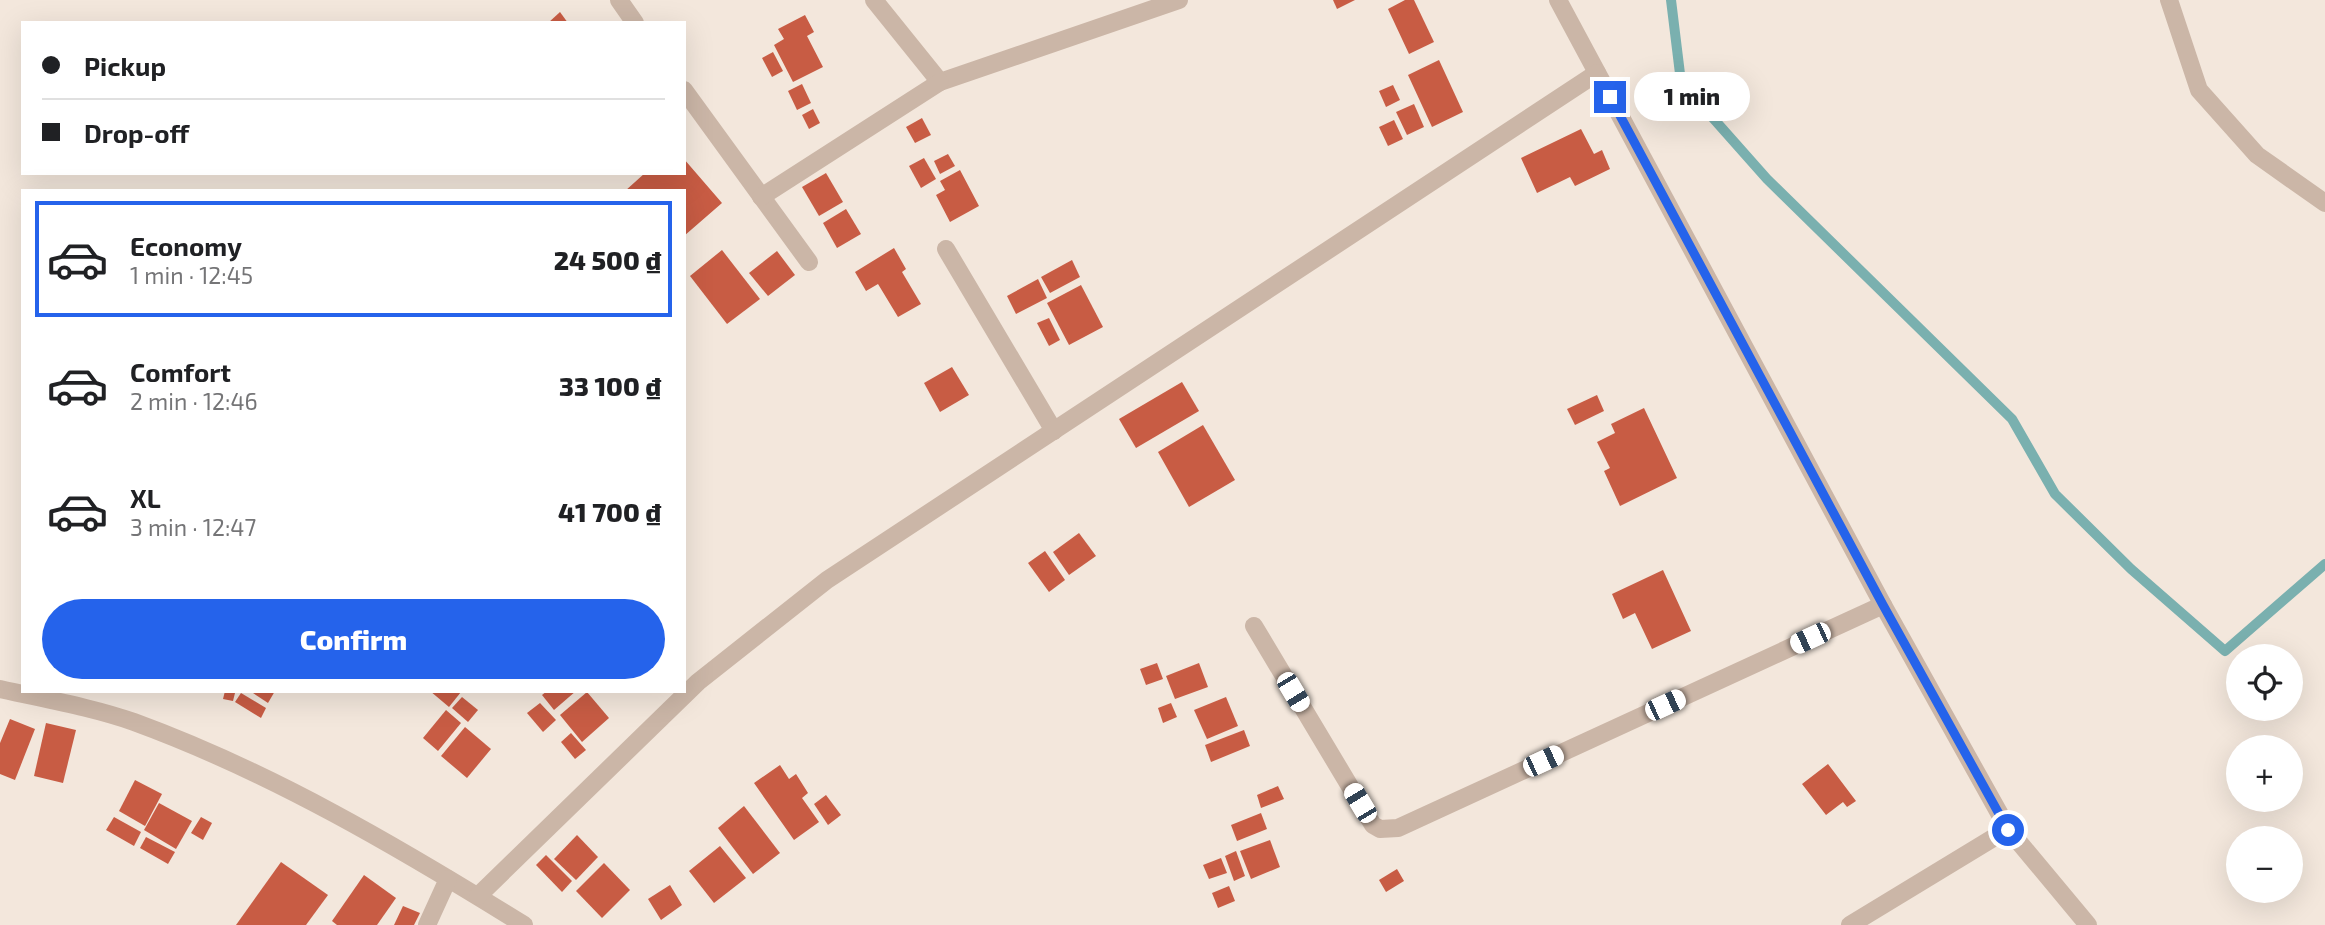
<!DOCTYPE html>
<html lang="en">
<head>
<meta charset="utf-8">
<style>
  :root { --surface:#fff; --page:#f2f2f2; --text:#202124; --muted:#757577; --line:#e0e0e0; --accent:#2563eb }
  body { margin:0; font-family:"Exo 2",sans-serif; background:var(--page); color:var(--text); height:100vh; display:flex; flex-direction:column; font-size:26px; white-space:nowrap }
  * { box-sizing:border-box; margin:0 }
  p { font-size:23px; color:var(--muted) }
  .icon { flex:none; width:38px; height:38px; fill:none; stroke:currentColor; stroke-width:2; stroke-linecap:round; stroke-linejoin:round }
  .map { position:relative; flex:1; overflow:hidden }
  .panel { position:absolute; left:21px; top:189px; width:665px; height:504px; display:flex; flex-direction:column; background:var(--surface); border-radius:0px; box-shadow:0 7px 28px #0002 }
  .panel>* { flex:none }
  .guide { position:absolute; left:21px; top:21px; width:665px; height:154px; border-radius:0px; box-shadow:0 7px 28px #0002; display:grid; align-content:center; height:154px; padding:0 21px; background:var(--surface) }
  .fabs { position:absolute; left:2226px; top:644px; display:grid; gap:14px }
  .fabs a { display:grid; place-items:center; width:77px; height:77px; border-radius:50%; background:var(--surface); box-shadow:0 7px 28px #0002; font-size:35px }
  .end { position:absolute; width:32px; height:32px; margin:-16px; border:9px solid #2563eb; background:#fff; box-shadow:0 0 0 4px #fff }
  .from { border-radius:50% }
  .bubble { position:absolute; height:49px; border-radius:24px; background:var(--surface); box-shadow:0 7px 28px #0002; font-size:23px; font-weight:800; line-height:49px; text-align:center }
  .car { position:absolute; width:21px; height:42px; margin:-21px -10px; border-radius:9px; box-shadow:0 0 5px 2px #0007; background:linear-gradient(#fff 24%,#345 0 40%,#fff 0 76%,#345 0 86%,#fff 0) }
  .guide b { display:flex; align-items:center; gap:24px; height:66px; font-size:26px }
  .guide b+b { border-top:2px solid var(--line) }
  .guide i { width:18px; height:18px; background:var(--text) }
  ul { padding:12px 0 0; list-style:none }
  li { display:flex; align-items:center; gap:21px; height:116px; margin:0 14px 10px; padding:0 7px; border:4px solid transparent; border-radius:0px }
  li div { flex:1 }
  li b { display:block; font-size:26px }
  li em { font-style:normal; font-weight:800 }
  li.selected { border-color:var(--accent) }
  li>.icon { width:63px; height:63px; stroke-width:1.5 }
  .action { display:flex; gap:14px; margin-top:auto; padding:14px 21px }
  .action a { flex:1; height:80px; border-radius:42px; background:var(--accent); color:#fff; font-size:28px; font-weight:800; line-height:80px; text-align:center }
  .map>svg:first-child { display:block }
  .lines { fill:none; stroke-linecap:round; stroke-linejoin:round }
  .stream { stroke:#7ab0af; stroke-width:10 }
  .building { fill:#c85c44 }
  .street { stroke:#cbb6a7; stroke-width:18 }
  .route { stroke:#2563eb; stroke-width:9 }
</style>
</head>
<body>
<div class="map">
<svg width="2325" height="925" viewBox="0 0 2325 925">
  <rect width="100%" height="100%" fill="#f3e7dc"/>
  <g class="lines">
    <path class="stream" d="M1671 0 1681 82 1767 179 2012 419 2055 494 2131 569 2225 651 2325 564"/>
  </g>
  <g class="building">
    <path d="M1333 0H1355L1337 9Z"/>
    <path d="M1405 0H1414L1434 42 1409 54 1388 9Z"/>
    <path d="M560 12 568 23H548Z"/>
    <path d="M805 15 814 32 807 36 823 67 793 82 774 45 784 39 778 29Z"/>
    <path d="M773 52 783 71 772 77 762 58Z"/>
    <path d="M1439 60 1463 112 1432 127 1408 75Z"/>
    <path d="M802 84 811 103 797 110 788 91Z"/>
    <path d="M1393 85 1400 100 1386 107 1379 91Z"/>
    <path d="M1414 104 1424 127 1407 135 1396 112Z"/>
    <path d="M813 109 820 123 809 129 802 115Z"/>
    <path d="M922 118 931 135 915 143 906 127Z"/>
    <path d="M1394 120 1403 139 1388 146 1379 127Z"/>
    <path d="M1581 129 1594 154 1602 150 1610 169 1575 186 1570 177 1537 193 1521 158Z"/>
    <path d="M948 154 955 166 940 174 934 161Z"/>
    <path d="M924 158 936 179 921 188 909 166Z"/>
    <path d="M684 159 722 203 684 236V191H625L645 173H684Z"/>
    <path d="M960 170 979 206 950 222 936 195 945 190 940 181Z"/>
    <path d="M826 173 843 202 819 216 802 187Z"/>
    <path d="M846 209 861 234 837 248 823 223Z"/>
    <path d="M894 248 906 269 902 272 921 304 898 317 878 284 866 291 855 272Z"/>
    <path d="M722 250 760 299 727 324 690 276Z"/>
    <path d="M777 251 795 275 768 296 749 273Z"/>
    <path d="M1072 260 1080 277 1050 293 1041 277Z"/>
    <path d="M1038 279 1047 298 1016 314 1007 296Z"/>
    <path d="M1081 285 1103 327 1069 345 1047 303Z"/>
    <path d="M1049 318 1060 340 1049 346 1037 323Z"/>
    <path d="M952 367 969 395 940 412 924 383Z"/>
    <path d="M1182 382 1199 411 1136 448 1119 419Z"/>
    <path d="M1597 395 1604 411 1575 425 1567 409Z"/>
    <path d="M1644 408 1677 478 1620 506 1604 471 1610 468 1597 442 1615 433 1611 424Z"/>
    <path d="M1203 425 1235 480 1189 507 1158 452Z"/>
    <path d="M1079 533 1096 556 1069 575 1053 552Z"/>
    <path d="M1045 551 1065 580 1049 592 1028 563Z"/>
    <path d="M1663 570 1691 631 1652 649 1635 613 1623 619 1612 594Z"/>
    <path d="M1157 663 1163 679 1146 685 1140 669Z"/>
    <path d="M1199 663 1208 687 1175 699 1166 676Z"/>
    <path d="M225 691 235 693 233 701 223 699Z"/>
    <path d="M250 691H275L268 703Z"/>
    <path d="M430 691H460L461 692 449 707Z"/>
    <path d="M547 691H576L554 710 542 695Z"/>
    <path d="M587 692 609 718 582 742 560 715Z"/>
    <path d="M241 693 266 708 261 718 235 702Z"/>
    <path d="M462 697 478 710 468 722 452 708Z"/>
    <path d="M1226 697 1238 726 1207 739 1194 710Z"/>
    <path d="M540 703 556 720 543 732 527 713Z"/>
    <path d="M1171 703 1177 717 1163 723 1158 708Z"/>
    <path d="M446 710 461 723 438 751 423 738Z"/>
    <path d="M10 719 35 729 15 780 0 774V743Z"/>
    <path d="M46 723 76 730 63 783 34 776Z"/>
    <path d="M465 727 491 749 467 778 441 756Z"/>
    <path d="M1244 730 1250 746 1211 762 1205 745Z"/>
    <path d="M571 733 586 750 575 759 561 742Z"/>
    <path d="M1828 764 1856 801 1847 807 1843 802 1826 815 1802 784Z"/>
    <path d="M780 765 789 779 796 774 808 793 802 798 819 822 794 840 754 783Z"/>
    <path d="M135 780 162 794 145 826 119 811Z"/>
    <path d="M1278 786 1284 799 1261 808 1257 795Z"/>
    <path d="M826 795 841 815 828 825 814 804Z"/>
    <path d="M159 803 192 821 176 849 144 830Z"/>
    <path d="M744 806 780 853 753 874 718 828Z"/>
    <path d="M1261 813 1267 829 1237 841 1231 825Z"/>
    <path d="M114 817 141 832 134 846 106 830Z"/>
    <path d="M201 817 212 823 203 840 191 833Z"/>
    <path d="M577 835 598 857 576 880 554 859Z"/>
    <path d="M146 837 175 852 168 864 140 848Z"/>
    <path d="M1270 840 1280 867 1251 879 1240 851Z"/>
    <path d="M720 846 746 878 714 903 689 871Z"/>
    <path d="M1236 851 1245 876 1234 881 1225 856Z"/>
    <path d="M546 855 572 881 562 892 536 865Z"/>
    <path d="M1221 858 1227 873 1209 879 1203 865Z"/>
    <path d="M281 862 328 895 306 925H236Z"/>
    <path d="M604 863 630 890 602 918 576 891Z"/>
    <path d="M1397 869 1404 881 1386 892 1379 880Z"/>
    <path d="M364 875 396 898 377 925H337L332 921Z"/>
    <path d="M670 885 682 905 661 920 648 899Z"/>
    <path d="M1229 886 1235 901 1218 908 1212 893Z"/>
    <path d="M403 906 420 913 414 925H394Z"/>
  </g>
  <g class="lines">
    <g class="street">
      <path d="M619 0 635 23"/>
      <path d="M874 0 940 82 1179 0"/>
      <path d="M1558 0 1883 605 2008 829 2088 925"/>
      <path d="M2169 0 2199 90 2257 155 2325 203"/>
      <path d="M684 90 809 262"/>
      <path d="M761 197 940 82"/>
      <path d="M946 249 1054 431"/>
      <path d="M1254 626 1373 825 1380 829 1398 828 1883 605"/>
      <path d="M0 689C44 699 91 707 134 722 271 772 400 848 524 925"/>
      <path d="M478 896 698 682 827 580 1597 73"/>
      <path d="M427 925 448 879"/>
      <path d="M1850 925 2008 829"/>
    </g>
  </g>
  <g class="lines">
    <path class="route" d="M1610 97 1883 605 2008 830"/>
  </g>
</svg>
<div class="fabs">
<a><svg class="icon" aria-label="locate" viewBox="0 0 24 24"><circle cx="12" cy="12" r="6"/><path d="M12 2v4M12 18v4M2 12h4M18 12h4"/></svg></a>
<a>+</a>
<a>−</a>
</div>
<i class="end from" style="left:2008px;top:830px"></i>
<i class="end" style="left:1610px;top:97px"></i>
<div class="bubble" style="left:1634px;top:72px;width:116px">1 min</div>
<i class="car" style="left:1810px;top:638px;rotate:245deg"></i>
<i class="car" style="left:1293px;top:692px;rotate:149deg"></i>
<i class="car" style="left:1665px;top:705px;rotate:65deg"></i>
<i class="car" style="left:1543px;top:761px;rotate:65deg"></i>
<i class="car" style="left:1360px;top:803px;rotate:329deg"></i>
<div class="guide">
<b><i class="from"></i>Pickup</b>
<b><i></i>Drop-off</b>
</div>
<section class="panel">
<ul>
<li class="selected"><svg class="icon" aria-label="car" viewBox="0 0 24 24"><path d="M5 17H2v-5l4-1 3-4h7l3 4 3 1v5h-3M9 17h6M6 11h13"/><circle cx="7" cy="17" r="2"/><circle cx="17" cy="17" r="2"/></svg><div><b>Economy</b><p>1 min · 12:45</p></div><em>24 500 ₫</em></li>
<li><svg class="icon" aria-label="car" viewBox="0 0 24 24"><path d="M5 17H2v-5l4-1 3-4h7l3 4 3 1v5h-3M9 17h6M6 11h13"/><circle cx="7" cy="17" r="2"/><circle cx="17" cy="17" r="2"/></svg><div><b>Comfort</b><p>2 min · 12:46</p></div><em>33 100 ₫</em></li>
<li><svg class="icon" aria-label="car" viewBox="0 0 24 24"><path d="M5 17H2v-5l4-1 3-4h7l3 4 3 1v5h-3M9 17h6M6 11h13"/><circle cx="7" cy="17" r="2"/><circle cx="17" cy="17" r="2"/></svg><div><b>XL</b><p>3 min · 12:47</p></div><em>41 700 ₫</em></li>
</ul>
<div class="action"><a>Confirm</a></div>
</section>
</div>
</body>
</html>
